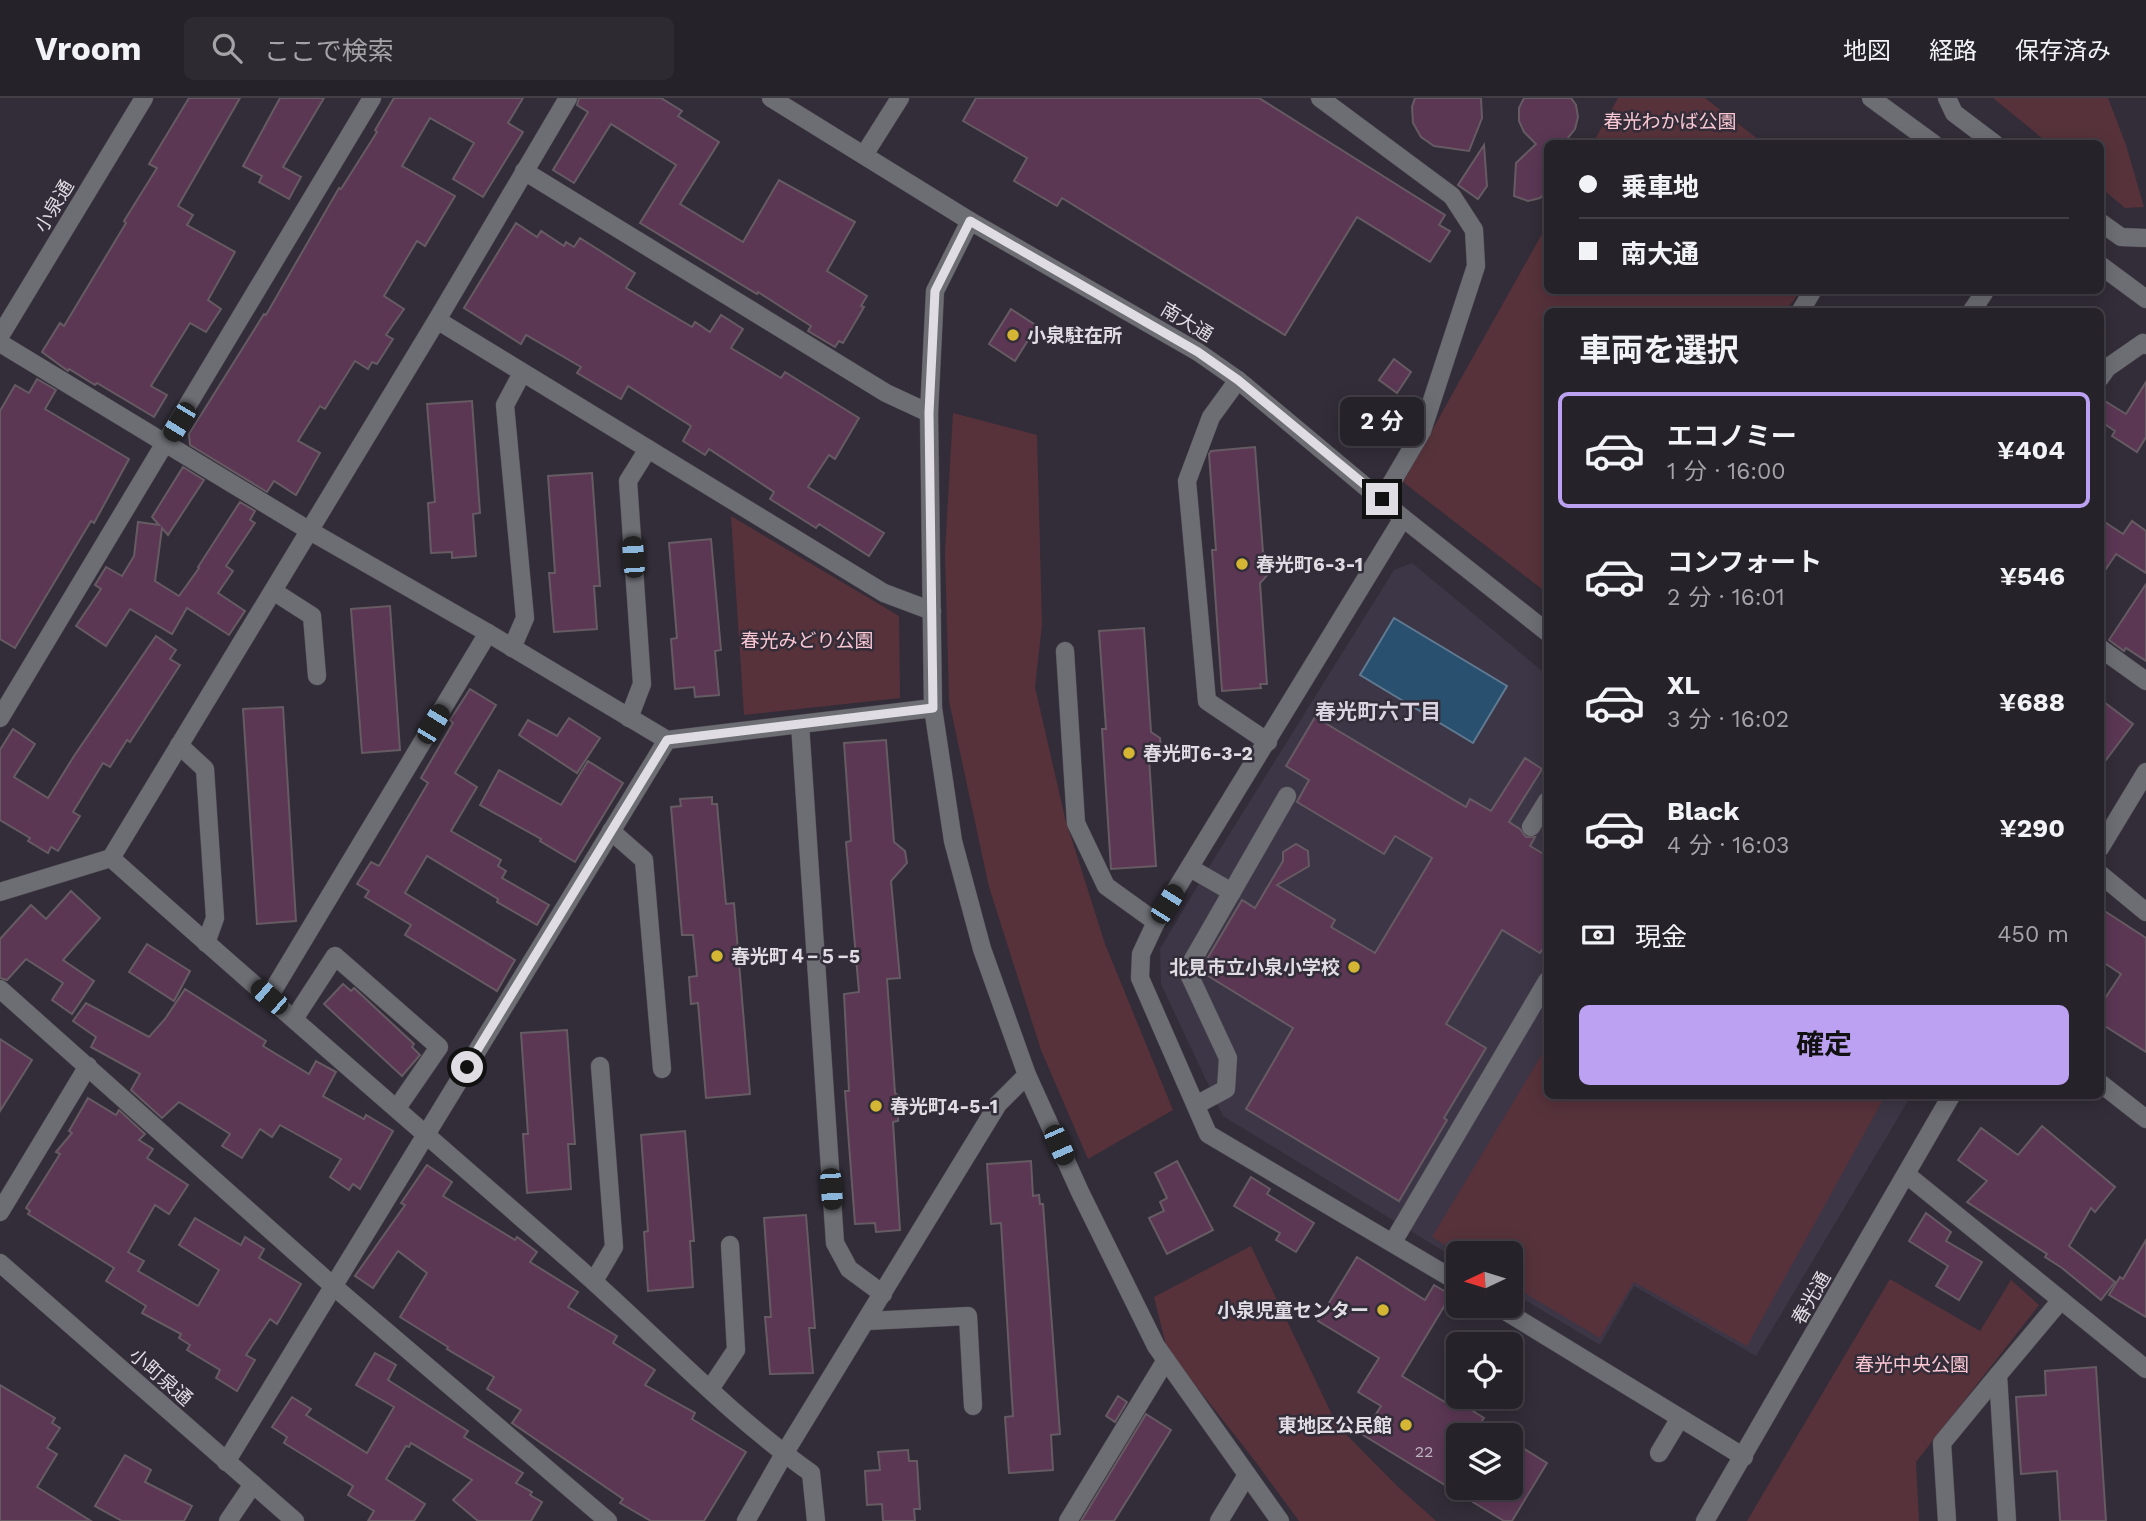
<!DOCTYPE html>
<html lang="ja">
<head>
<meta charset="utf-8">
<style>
  :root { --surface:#26222a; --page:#2e2a32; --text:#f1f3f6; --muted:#a4a4a8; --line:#423f47; --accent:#bca0f2 }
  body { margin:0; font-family:"Work Sans","Noto Sans JP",sans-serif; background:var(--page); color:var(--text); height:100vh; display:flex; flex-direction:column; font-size:26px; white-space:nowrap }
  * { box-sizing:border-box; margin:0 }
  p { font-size:23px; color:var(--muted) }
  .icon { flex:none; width:38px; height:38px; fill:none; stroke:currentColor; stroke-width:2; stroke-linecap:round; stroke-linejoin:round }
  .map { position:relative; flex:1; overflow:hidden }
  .side { position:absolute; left:1544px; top:210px; width:560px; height:791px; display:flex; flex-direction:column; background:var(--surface); border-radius:10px; box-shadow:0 4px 18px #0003,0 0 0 2px var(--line) }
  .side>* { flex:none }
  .top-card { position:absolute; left:1544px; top:42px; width:560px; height:154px; border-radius:10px; box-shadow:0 4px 18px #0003,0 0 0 2px var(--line); display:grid; align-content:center; height:154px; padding:0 35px; background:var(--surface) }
  .needle { width:46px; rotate:266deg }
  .fabs { position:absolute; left:1446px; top:1143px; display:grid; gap:14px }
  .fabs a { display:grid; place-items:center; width:77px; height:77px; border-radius:10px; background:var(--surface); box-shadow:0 4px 18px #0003,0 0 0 2px var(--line); font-size:35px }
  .end { position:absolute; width:32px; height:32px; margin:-16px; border:9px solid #dfdce3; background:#111; box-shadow:0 0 0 4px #111 }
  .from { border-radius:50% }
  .bubble { position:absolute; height:49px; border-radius:10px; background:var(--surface); box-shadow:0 4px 18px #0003,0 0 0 2px var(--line); font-size:23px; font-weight:700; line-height:49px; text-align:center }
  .car { position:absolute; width:21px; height:42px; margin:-21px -10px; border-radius:9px; box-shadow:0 0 5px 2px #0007; background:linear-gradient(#222 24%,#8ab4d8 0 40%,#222 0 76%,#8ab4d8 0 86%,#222 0) }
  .top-card b { display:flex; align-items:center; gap:24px; height:66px; font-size:26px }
  .top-card b+b { border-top:2px solid var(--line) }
  .top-card i { width:18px; height:18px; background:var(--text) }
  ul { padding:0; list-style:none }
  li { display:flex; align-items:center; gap:21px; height:116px; margin:0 14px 10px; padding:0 21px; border:4px solid transparent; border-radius:10px }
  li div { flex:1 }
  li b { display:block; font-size:26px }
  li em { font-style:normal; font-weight:700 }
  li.on { border-color:var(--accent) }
  li>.icon { width:63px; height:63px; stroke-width:1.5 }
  h2 { padding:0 35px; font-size:32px; line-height:84px }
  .pay { display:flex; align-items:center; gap:18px; height:77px; padding:0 35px; font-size:26px }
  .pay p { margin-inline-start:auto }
  .primary-button { display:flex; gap:14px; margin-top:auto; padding:14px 35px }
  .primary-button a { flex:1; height:80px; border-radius:10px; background:var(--accent); color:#111; font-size:28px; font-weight:700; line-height:80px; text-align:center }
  header { display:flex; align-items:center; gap:42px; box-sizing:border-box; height:98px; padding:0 35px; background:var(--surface); border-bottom:2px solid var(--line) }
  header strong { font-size:33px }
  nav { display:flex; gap:38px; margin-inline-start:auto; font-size:24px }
  .search { width:490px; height:63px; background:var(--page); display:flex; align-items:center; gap:18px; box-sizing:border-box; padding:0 24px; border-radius:10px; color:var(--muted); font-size:26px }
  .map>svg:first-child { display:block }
  .built { fill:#3d3646 }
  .green { fill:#57323b }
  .water { fill:#2a506f; stroke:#607a92; stroke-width:2 }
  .building { fill:#5b3754; stroke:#665b63; stroke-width:2 }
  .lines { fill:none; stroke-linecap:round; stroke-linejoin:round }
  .minor-casing { stroke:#4e4953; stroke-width:19 }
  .minor { stroke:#6d6e74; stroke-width:18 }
  .route { stroke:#dfdce3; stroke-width:9 }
  .poi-dot { fill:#d5b534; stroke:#322d38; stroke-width:2.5 }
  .labels { text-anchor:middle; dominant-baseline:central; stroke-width:5; stroke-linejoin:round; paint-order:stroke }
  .number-label { font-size:16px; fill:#beb3bf }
  .park-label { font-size:19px; fill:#f9c6d1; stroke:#322d38 }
  .street-label { font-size:19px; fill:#dfdce3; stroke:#322d38 }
  .poi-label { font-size:19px; font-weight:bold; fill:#dfdce3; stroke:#322d38; text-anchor:start }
  .neighbourhood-label { font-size:21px; font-weight:bold; fill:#dad4e2; stroke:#322d38 }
</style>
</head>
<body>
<header>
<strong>Vroom</strong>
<div class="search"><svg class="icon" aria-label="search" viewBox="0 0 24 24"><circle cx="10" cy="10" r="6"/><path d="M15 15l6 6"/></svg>ここで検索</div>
<nav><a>地図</a><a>経路</a><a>保存済み</a></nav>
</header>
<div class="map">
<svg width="2146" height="1423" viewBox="0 0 2146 1423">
  <rect width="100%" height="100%" fill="#322d38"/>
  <path class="built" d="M1412 465 1547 577V998H1911L1756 1258 1634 1188 1600 1247 1510 1193V1155H1458V1162L1223 1018 1161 886 1160 851 1204 777 1394 472Z"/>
  <g class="green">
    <path d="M1618 0H1705L1763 45H1593Z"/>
    <path d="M1993 0H2108L2126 47 2144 109 2125 110 2100 89V46L2048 45Z"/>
    <path d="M1547 127V192L1800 193 1786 213 1547 214V495L1403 384Z"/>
    <path d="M953 315 1037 337 1042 527 1035 589 1065 720 1105 846 1173 1012 1088 1061 1041 952 989 789 949 603 945 454Z"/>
    <path d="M731 418 899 518 900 600 744 617Z"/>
    <path d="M1547 948V998H1885L1747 1248 1634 1184 1600 1240 1510 1186V1155H1458L1432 1139Z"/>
    <path d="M1251 1148 1337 1327 1396 1387 1436 1423H1299L1252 1359 1167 1251 1154 1199Z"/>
    <path d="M1890 1181 1980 1233 2011 1182 2039 1207 1916 1364 1919 1423H1747Z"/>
  </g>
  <path class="water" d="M1394 520 1507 588 1473 645 1360 577Z"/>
  <g class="building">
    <path d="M189 0H240L178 108 193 117 187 127 235 154 208 202 221 211 206 234 190 225 151 288 167 297 154 319 97 285 95 287 69 271 68 273 42 254 60 225 64 228 126 125 124 123 157 70 149 66Z"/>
    <path d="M280 0H324L283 69 301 79 289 101 259 84 262 78 243 68Z"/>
    <path d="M394 0H523L508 25 523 34 483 99 453 81 474 45 430 20 402 68 455 98 425 148 417 143 384 198 404 211 386 237 393 241 377 266 372 264 368 271 355 263 325 311 320 308 298 343 320 355 296 397 274 383 267 394 190 347 189 336 264 216 266 217 339 90 341 91 377 34 375 32Z"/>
    <path d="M579 0H661L682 13 678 18 719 44 680 106 743 144 779 82 855 124 827 173 867 198 861 208 864 209 843 245 839 243 835 249 808 233 811 228 758 194 757 196 640 125 676 67 611 26 574 85 553 72 588 14 577 7Z"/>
    <path d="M976 0H1259L1445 117 1439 127 1450 133 1430 164 1357 119 1285 237 1062 100 1057 108 1014 83 1027 60 963 23Z"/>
    <path d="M1415 0H1481L1482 20 1469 53 1434 48 1421 39 1413 25 1412 9Z"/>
    <path d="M1524 0H1571L1576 7 1578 19 1575 31 1567 41 1558 46H1547V93L1540 100 1528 103 1514 98 1516 65 1536 46 1524 34 1519 23V10Z"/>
    <path d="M1484 47 1487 88 1478 101 1458 87Z"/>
    <path d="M516 125 537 139 541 133 564 148 566 144 574 149 580 140 635 175 626 190 692 229 695 224 710 234 721 217 743 231 731 250 781 280 785 274 859 320 835 361 829 357 808 389 884 435 869 458 819 426 816 430 770 401 774 394 709 351 705 357 683 343 691 328 628 288 621 301 577 275 581 269 526 237 521 246 464 210Z"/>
    <path d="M1011 211 1037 228 1015 263 989 246Z"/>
    <path d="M1394 261 1411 274 1397 295 1379 282Z"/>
    <path d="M37 281 56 292 45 311 129 361 94 425 91 423 15 550 0 541V313L15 287 29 295Z"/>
    <path d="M2146 284V339L2137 354 2112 338 2115 333 2100 323V300L2126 316Z"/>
    <path d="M472 303 480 415 473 416 476 458 452 460V454L431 455 428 405 435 404 427 306Z"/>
    <path d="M1255 349 1263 454 1270 460 1271 473 1260 485 1267 586H1260L1261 590 1222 593 1212 452H1216L1209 356 1211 353Z"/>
    <path d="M183 369 204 382 168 437 162 430 155 483 179 498 199 470 198 469 240 404 255 413 250 422 255 425 226 468 233 473 218 495 245 513 229 537 187 510 172 536 130 511 106 548 76 528 101 491 95 487 106 469 122 478 134 458 138 424 159 427 152 419Z"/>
    <path d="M592 375 600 488H594L597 531 554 534 549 475H555L548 378Z"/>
    <path d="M2100 421 2123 436 2132 423 2146 433V475L2116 456 2100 480Z"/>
    <path d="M711 441 721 552 715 553 719 597 695 599 694 589 675 591 671 541 677 540 669 445Z"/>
    <path d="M2146 486V563L2126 550 2124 553 2109 542Z"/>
    <path d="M390 508 400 652 362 655 351 511Z"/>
    <path d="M1144 530 1151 634 1160 640 1161 650 1149 660 1156 768 1111 771 1102 631H1106L1099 533Z"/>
    <path d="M156 538 176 552 170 561 180 567 130 644 127 642 110 669 103 665 73 714 80 718 58 753 51 749 48 755 28 743 30 740 0 722V652L13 631 35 646 14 679 48 700 74 658Z"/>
    <path d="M470 591 496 607 455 675 477 689 451 733 501 762 498 768 506 773 502 780 549 807 537 827 497 804 498 801 427 758 405 795 515 862 497 893 405 837 411 827 365 799 369 793 357 786 371 764 379 768 428 685 421 680 453 625 450 622Z"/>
    <path d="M2100 601 2133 626 2100 670Z"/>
    <path d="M283 609 296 823 257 826 243 611Z"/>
    <path d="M1315 619 1466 709 1470 701 1491 713 1525 660 1542 671 1509 724 1520 731 1526 739H1535L1530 748 1547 758V844L1540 855 1502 832 1446 926 1486 950 1444 1020 1447 1022 1399 1103 1246 1011 1293 930 1200 873 1242 802 1255 810 1283 763V754L1296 746 1308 753 1309 768 1277 787 1335 822 1331 829 1375 855 1432 760 1395 738 1384 756 1297 704 1309 682 1286 668Z"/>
    <path d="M569 620 600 640 577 675 519 637 528 622 557 638Z"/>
    <path d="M886 642 894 744 905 753 907 765 891 783 900 880 887 881 895 995 920 1013 898 1015V1023L893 1024 900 1132 876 1134 875 1125 855 1126 845 993H849L844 896 859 894 846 744 851 743 844 645Z"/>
    <path d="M588 663 623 685 575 764 540 743 541 741 480 707 499 672 561 707Z"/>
    <path d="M712 699V706H717L726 806 734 805 750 996 706 1000 698 905 691 906 689 879 697 878 693 837H682L671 709 681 708 680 701Z"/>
    <path d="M71 793 100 820 63 862 94 883 72 916 52 902 63 885 26 861 7 882 0 880V841L31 807 46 821Z"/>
    <path d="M2100 810 2146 840V954L2100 925V908L2121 876 2100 862Z"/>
    <path d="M147 846 190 873 174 903 129 874Z"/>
    <path d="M343 886 351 893 354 890 414 946 412 949 420 957 402 978 324 906Z"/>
    <path d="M185 891 266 943 263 948 309 976 316 963 336 974 323 998 364 1021 366 1017 393 1033 360 1091 353 1086 349 1092 330 1079 341 1061 280 1027 272 1039 260 1031 242 1060 222 1048 230 1036 179 1004 162 1020 131 992 140 976 91 949 96 939 73 923 86 905 149 939 165 921Z"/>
    <path d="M567 932 575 1046H568L571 1091 527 1095 523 1036H528L521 935Z"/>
    <path d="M0 941 32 962 0 1013Z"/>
    <path d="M88 1000 116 1017 119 1012 145 1036 139 1042 153 1051 147 1060 188 1087 169 1116 155 1107 128 1154 144 1163 138 1173 198 1208 219 1172 179 1147 195 1120 241 1147 245 1139 264 1151 259 1160 301 1186 277 1226 270 1221 246 1257 255 1262 237 1293 216 1280 220 1272 187 1252 190 1247 179 1240 181 1236 142 1215 146 1208 106 1183 114 1170 28 1116 30 1113 26 1110 60 1056 56 1054 72 1035 69 1033Z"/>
    <path d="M2042 1028 2115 1089 2095 1114 2091 1110 2069 1148 2115 1184 2101 1202 2062 1170 2045 1159 2047 1156 1967 1104 1987 1083 1958 1062 1981 1030 2018 1057Z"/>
    <path d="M685 1033 694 1143H690L693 1189 648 1193 644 1134 648 1133 641 1037Z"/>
    <path d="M1031 1063 1033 1098 1039 1097 1040 1106H1043L1060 1336 1051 1337 1053 1372 1009 1375 1005 1319 1013 1318 1001 1125 991 1126 987 1066Z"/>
    <path d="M1177 1063 1213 1132 1167 1156 1149 1120 1164 1113 1160 1104 1167 1100 1155 1075Z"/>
    <path d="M427 1067 452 1084 443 1098 515 1142 517 1139 537 1154 530 1164 578 1194 568 1209 617 1238 613 1245 655 1272 645 1287 695 1315 692 1321 746 1354 704 1423H651L620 1405 623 1401 512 1325 521 1312 487 1291 494 1279 447 1251 448 1249 400 1219 427 1175 398 1153 373 1190 355 1178 405 1107 401 1105Z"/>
    <path d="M1251 1079 1270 1091 1267 1096 1314 1125 1296 1154 1276 1142 1280 1135 1234 1108Z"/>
    <path d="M1926 1115 1951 1134 1946 1143 1982 1164 1959 1202 1936 1188 1948 1168 1909 1143Z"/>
    <path d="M806 1117 815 1230H809L813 1275 770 1276 765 1219H771L764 1120Z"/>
    <path d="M2146 1142V1219L2109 1197 2120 1179 2123 1181Z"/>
    <path d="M1357 1159 1425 1202 1434 1187 1451 1197 1402 1278 1453 1309 1457 1303 1484 1320 1481 1324 1502 1337H1458V1390H1510V1342L1547 1365 1512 1423H1504L1363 1337 1381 1308 1358 1294 1379 1260 1318 1223Z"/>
    <path d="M375 1255 396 1267 388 1282 468 1333 464 1339 523 1375 516 1385 532 1394 530 1397 542 1404 531 1423H478L453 1402 472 1382 411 1345 409 1349 406 1348 386 1381 425 1406 414 1423H368L374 1413 348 1397 353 1388 284 1345 287 1339 272 1329 292 1299 311 1311 306 1317 367 1355 394 1309 356 1287Z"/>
    <path d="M2096 1269 2106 1423H2060L2057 1373 2021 1376 2016 1299 2046 1297 2045 1273Z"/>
    <path d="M0 1287 55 1320 52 1325 60 1330 47 1350 57 1356 37 1389 91 1423H0Z"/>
    <path d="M1118 1298 1127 1304 1115 1324 1106 1318Z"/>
    <path d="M1146 1316 1171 1332 1114 1423H1081Z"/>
    <path d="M908 1352 909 1363H917L920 1411H914L915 1423H883L882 1406 867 1407 865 1373 880 1372 878 1354Z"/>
    <path d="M125 1357 151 1372 145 1384 192 1408 184 1423H122L95 1408Z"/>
  </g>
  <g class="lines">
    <defs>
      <g id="minor">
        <path d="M771 0 970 123 1198 254 1238 282 1403 420 1547 534"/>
        <path d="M1320 0 1452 98 1474 132 1476 168 1422 333 1382 401"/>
        <path d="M1871 0 1934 46"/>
        <path d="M1947 0 1954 15 1995 46"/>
        <path d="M864 57 900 0"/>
        <path d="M524 73 886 295 929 315"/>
        <path d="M970 123 935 193 929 315 933 610 953 743 982 851 1027 977 1080 1094 1156 1248 1280 1423"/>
        <path d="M2100 124 2121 139 2146 140"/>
        <path d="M2100 167 2146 201"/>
        <path d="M1800 214 1813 192"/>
        <path d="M1971 214 1984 195 1980 192"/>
        <path d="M437 222 884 495 932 513"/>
        <path d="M0 238 144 0"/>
        <path d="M0 245 310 433 488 535 667 642 933 610"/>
        <path d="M2100 280 2107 270 2143 245 2146 247"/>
        <path d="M1238 282 1211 319 1187 383 1207 603 1268 644"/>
        <path d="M1403 420 1156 824 1141 856 1140 880 1208 1036 1458 1184"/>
        <path d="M273 493 312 518 317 578"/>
        <path d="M512 550 525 520 505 307 522 275"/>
        <path d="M2100 550 2146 583"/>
        <path d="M1065 553 1076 725 1106 788 1156 824"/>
        <path d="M0 620 372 0"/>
        <path d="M629 620 642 586 628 383 648 351"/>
        <path d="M800 626 835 1145 849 1171 883 1196"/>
        <path d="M179 647 205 671 215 820 206 845"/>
        <path d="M1531 729 1547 703"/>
        <path d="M611 733 644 762 662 971"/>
        <path d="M2100 750 2146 674"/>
        <path d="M111 760C264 897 419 1030 573 1165 653 1235 725 1314 811 1375L816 1423"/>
        <path d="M1190 770 1232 794"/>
        <path d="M2100 776 2146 814"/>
        <path d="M0 794 111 760 437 222 568 0"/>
        <path d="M0 891 332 1187 608 1423"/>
        <path d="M269 899 488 535"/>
        <path d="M294 921 335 858 439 949 397 1010"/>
        <path d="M2100 985 2146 1021"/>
        <path d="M1196 1007 1226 991 1228 960 1187 872 1287 698"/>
        <path d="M1907 1077 2146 1271"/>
        <path d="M0 1114 88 968"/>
        <path d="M1393 1144 1547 883"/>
        <path d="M0 1165 295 1423"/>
        <path d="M594 1183 614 1149 600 968"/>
        <path d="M1497 1208 1744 1359"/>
        <path d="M867 1223 968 1218 973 1308"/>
        <path d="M710 1291 736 1252 730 1147"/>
        <path d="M1659 1355 1680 1320"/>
        <path d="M226 1364 667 642"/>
        <path d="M228 1423 253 1386"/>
        <path d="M746 1423 784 1356 998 1006 1027 977"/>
        <path d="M1068 1423 1166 1262"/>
        <path d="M1219 1423 1247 1377"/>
        <path d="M1705 1423 1951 998"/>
        <path d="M1947 1423 1942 1345 1998 1277"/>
        <path d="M2007 1423 1998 1277 2061 1202"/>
      </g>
    </defs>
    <use href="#minor" class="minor-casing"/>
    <use href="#minor" class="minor"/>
  </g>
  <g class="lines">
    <path class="route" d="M467 969 667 642 933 610 929 315 935 193 970 123 1198 254 1238 282 1382 401"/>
  </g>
  <g class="poi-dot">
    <circle cx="1013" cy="237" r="7"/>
    <circle cx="1242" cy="466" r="7"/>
    <circle cx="1129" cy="655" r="7"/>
    <circle cx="717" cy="858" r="7"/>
    <circle cx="1354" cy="869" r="7"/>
    <circle cx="876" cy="1008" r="7"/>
    <circle cx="1383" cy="1212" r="7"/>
    <circle cx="1406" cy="1327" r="7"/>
  </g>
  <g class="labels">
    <g class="number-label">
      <text x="1424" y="1353">22</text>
    </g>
    <g class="park-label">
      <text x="1670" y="23">春光わかば公園</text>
      <text x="807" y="542">春光みどり公園</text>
      <text x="1912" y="1266">春光中央公園</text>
    </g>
    <g class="street-label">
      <text transform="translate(54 108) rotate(-59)">小泉通</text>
      <text transform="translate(1187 224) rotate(31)">南大通</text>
      <text transform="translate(1811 1200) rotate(-60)">春光通</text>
      <text transform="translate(161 1279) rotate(41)">小町泉通</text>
    </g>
    <g class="poi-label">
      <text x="1027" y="237">小泉駐在所</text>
      <text x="1256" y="466">春光町6-3-1</text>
      <text x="1143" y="655">春光町6-3-2</text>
      <text x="731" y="858">春光町４−５−5</text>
      <text x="1340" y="869" text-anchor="end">北見市立小泉小学校</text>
      <text x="890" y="1008">春光町4-5-1</text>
      <text x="1369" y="1212" text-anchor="end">小泉児童センター</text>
      <text x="1392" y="1327" text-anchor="end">東地区公民館</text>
    </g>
    <g class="neighbourhood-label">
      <text x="1378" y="613">春光町六丁目</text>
    </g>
  </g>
</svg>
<div class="fabs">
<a><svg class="needle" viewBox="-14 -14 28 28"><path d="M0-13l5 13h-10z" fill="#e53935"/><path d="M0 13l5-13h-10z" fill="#a4a4a8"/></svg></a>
<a><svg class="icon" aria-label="locate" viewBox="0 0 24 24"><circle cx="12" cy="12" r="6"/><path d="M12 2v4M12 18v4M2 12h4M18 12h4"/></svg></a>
<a><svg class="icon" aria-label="layers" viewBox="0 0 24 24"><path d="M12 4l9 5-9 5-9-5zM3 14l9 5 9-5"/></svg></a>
</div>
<i class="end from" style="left:467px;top:969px"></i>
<i class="end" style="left:1382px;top:401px"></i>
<div class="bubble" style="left:1340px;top:299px;width:84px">2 分</div>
<i class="car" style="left:179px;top:324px;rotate:211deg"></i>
<i class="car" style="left:633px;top:459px;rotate:356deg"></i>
<i class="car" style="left:433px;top:626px;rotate:31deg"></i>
<i class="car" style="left:1167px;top:806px;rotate:32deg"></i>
<i class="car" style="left:269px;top:899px;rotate:311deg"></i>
<i class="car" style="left:1059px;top:1047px;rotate:156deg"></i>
<i class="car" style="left:831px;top:1091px;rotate:176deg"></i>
<div class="top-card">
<b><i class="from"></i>乗車地</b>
<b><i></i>南大通</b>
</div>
<section class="side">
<h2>車両を選択</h2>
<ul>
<li class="on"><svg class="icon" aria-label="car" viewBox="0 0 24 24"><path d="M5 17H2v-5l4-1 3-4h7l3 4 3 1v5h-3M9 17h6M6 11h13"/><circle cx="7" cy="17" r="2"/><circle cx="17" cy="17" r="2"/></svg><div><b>エコノミー</b><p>1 分 · 16:00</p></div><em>¥404</em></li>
<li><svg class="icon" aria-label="car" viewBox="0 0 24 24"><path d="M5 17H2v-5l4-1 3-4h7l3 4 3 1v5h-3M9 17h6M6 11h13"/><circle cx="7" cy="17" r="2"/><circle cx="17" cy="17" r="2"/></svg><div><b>コンフォート</b><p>2 分 · 16:01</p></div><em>¥546</em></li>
<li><svg class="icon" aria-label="car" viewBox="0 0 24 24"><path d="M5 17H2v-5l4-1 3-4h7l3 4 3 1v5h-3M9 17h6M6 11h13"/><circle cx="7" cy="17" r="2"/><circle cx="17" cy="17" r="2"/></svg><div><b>XL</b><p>3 分 · 16:02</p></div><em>¥688</em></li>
<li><svg class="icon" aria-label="car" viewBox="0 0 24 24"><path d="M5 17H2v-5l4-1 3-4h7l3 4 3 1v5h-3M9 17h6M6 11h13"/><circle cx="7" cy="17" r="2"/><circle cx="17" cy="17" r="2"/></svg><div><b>Black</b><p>4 分 · 16:03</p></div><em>¥290</em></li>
</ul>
<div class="pay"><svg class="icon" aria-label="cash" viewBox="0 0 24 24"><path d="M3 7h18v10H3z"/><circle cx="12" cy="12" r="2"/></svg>現金<p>450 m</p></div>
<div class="primary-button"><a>確定</a></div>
</section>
</div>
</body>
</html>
